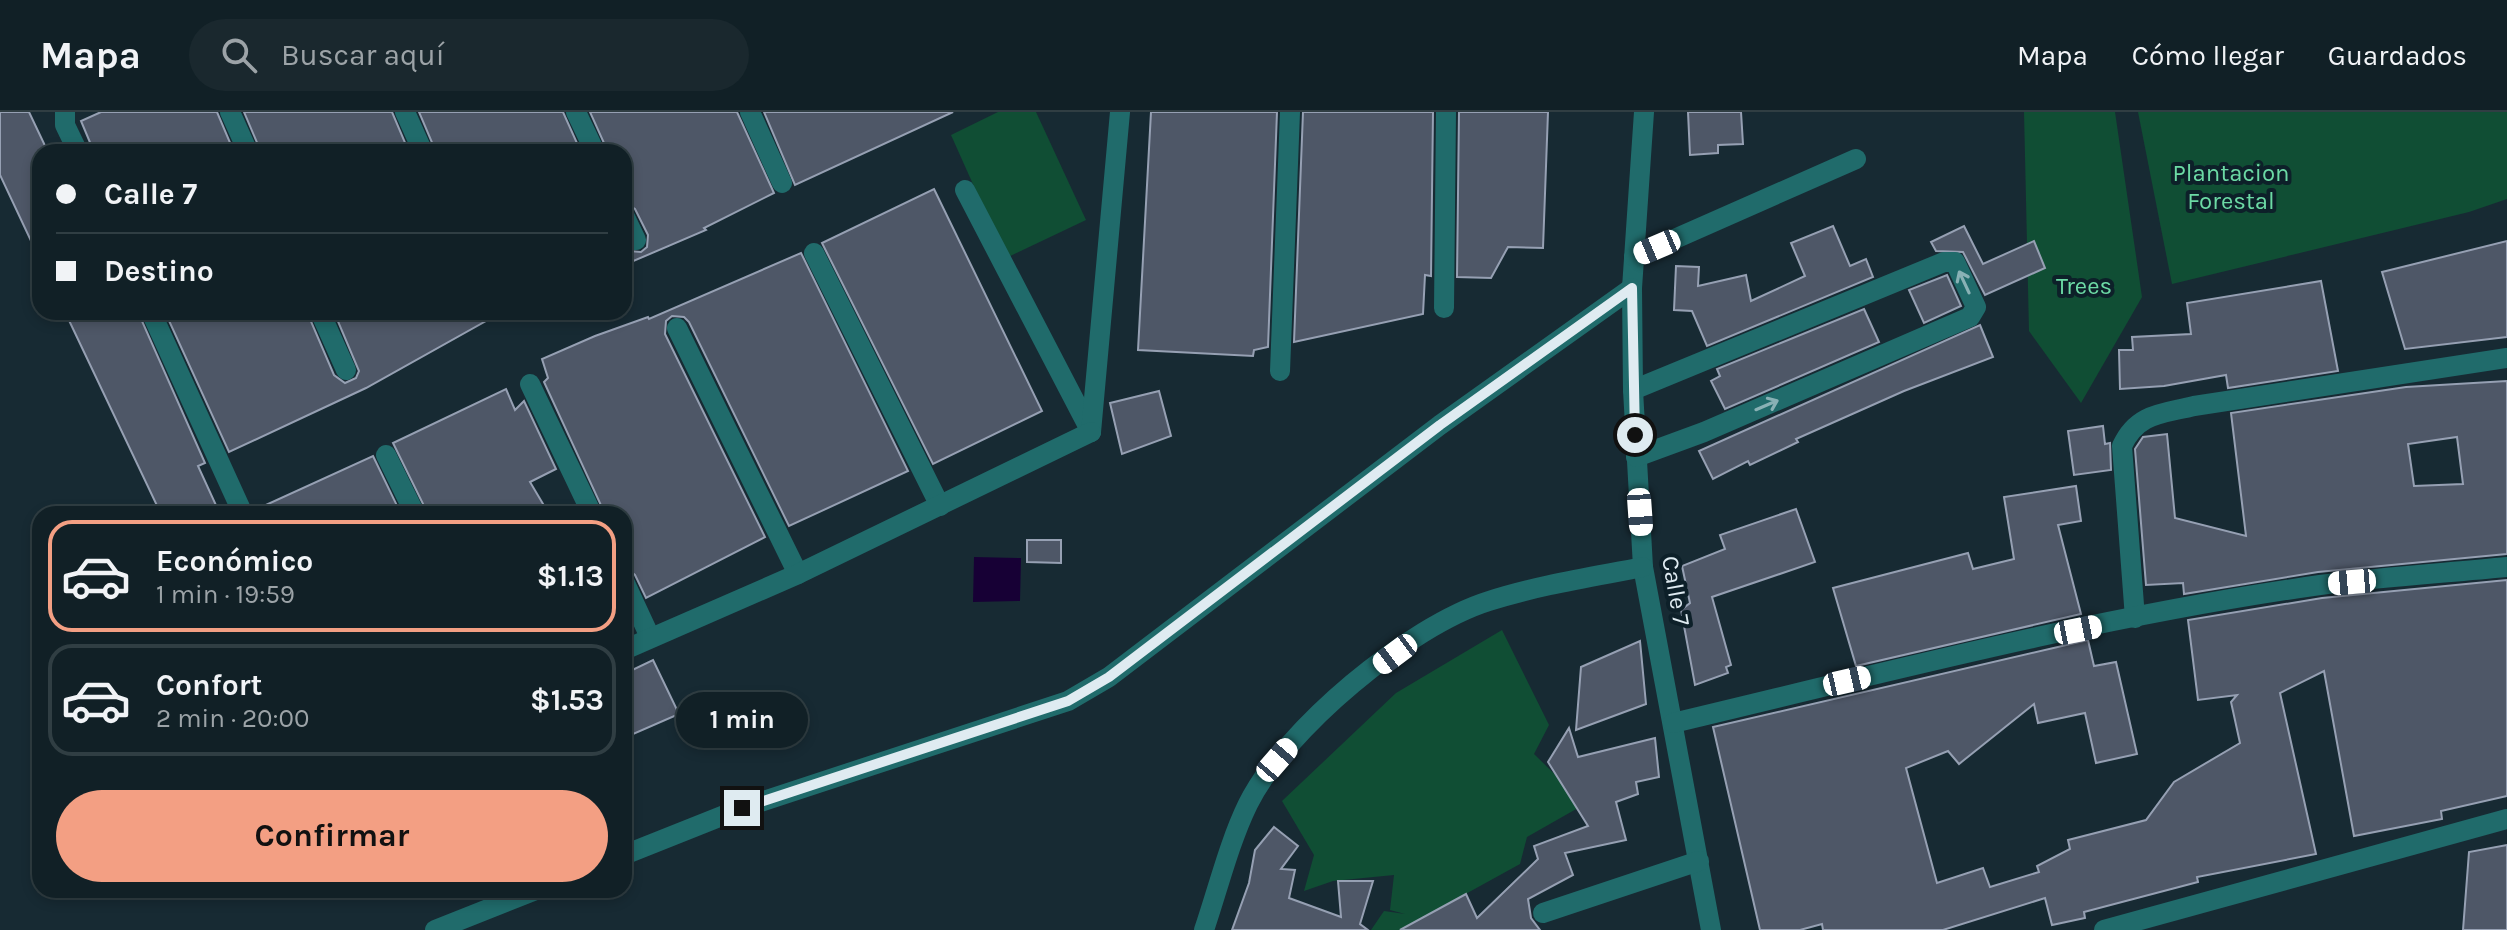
<!DOCTYPE html>
<html lang="es">
<head>
<meta charset="utf-8">
<style>
  :root { --surface:#112026; --page:#1a282e; --text:#f1f3f6; --muted:#9ca3a7; --line:#303e43; --accent:#f39f83 }
  body { margin:0; font-family:Karla,sans-serif; background:var(--page); color:var(--text); height:100vh; display:flex; flex-direction:column; font-size:30px; white-space:nowrap }
  * { box-sizing:border-box; margin:0 }
  p { font-size:26px; color:var(--muted) }
  .icon { flex:none; width:44px; height:44px; fill:none; stroke:currentColor; stroke-width:2; stroke-linecap:round; stroke-linejoin:round }
  .map { position:relative; flex:1; overflow:hidden }
  .side { position:absolute; left:32px; top:394px; width:600px; height:392px; display:flex; flex-direction:column; background:var(--surface); border-radius:24px; box-shadow:0 4px 12px #0003,0 0 0 2px var(--line) }
  .side>* { flex:none }
  .hud { position:absolute; left:32px; top:32px; width:600px; height:176px; border-radius:24px; box-shadow:0 4px 12px #0003,0 0 0 2px var(--line); display:grid; align-content:center; height:176px; padding:0 24px; background:var(--surface) }
  .end { position:absolute; width:36px; height:36px; margin:-18px; border:10px solid #dfebf1; background:#111; box-shadow:0 0 0 4px #111 }
  .from { border-radius:50% }
  .bubble { position:absolute; height:56px; border-radius:28px; background:var(--surface); box-shadow:0 4px 12px #0003,0 0 0 2px var(--line); font-size:26px; font-weight:700; line-height:56px; text-align:center }
  .car { position:absolute; width:24px; height:48px; margin:-24px -12px; border-radius:10px; box-shadow:0 0 6px 2px #0007; background:linear-gradient(#fff 24%,#345 0 40%,#fff 0 76%,#345 0 86%,#fff 0) }
  .hud b { display:flex; align-items:center; gap:28px; height:76px; font-size:30px }
  .hud b+b { border-top:2px solid var(--line) }
  .hud i { width:20px; height:20px; background:var(--text) }
  ul { padding:14px 0 0; list-style:none }
  li { display:flex; align-items:center; gap:24px; height:112px; margin:0 16px 12px; padding:0 8px; border:4px solid var(--line); border-radius:24px }
  li div { flex:1 }
  li b { display:block; font-size:30px }
  li em { font-style:normal; font-weight:700 }
  li.selected { border-color:var(--accent) }
  li>.icon { width:72px; height:72px; stroke-width:1.5 }
  .button { display:flex; gap:16px; margin-top:auto; padding:16px 24px }
  .button a { flex:1; height:92px; border-radius:48px; background:var(--accent); color:#111; font-size:32px; font-weight:700; line-height:92px; text-align:center }
  header { display:flex; align-items:center; gap:48px; box-sizing:border-box; height:112px; padding:0 40px; background:var(--surface); border-bottom:2px solid var(--line) }
  header strong { font-size:38px }
  nav { display:flex; gap:44px; margin-inline-start:auto; font-size:28px }
  .search { width:560px; height:72px; background:var(--page); display:flex; align-items:center; gap:20px; box-sizing:border-box; padding:0 28px; border-radius:44px; color:var(--muted); font-size:30px }
  .map>svg:first-child { display:block }
  .green { fill:#104e34 }
  .water { fill:#170035 }
  .building { fill:#4e5767; stroke:#96a0b3; stroke-width:2; fill-rule:evenodd }
  .lines { fill:none; stroke-linecap:round; stroke-linejoin:round }
  .minor { stroke:#206b6b; stroke-width:20 }
  .oneway { stroke:#89b1b5 }
  .route { stroke:#dfebf1; stroke-width:10 }
  .labels { text-anchor:middle; dominant-baseline:central; stroke-width:8; stroke-linejoin:round; paint-order:stroke }
  .park-label { font-size:24px; fill:#6cdaa5; stroke:#0d2029 }
  .street-label { font-size:24px; fill:#dfebf1; stroke:#0d2029 }
</style>
</head>
<body>
<header>
<strong>Mapa</strong>
<div class="search"><svg class="icon" aria-label="search" viewBox="0 0 24 24"><circle cx="10" cy="10" r="6"/><path d="M15 15l6 6"/></svg>Buscar aquí</div>
<nav><a>Mapa</a><a>Cómo llegar</a><a>Guardados</a></nav>
</header>
<div class="map">
<svg width="2507" height="818" viewBox="0 0 2507 818">
  <rect width="100%" height="100%" fill="#172a33"/>
  <g class="green">
    <path d="M998 0H1036L1086 108 1006 146 951 23Z"/>
    <path d="M2024 0H2115L2142 185 2081 291 2029 219Z"/>
    <path d="M2138 0H2507V87L2469 100 2172 172Z"/>
    <path d="M1502 518 1549 613 1534 642 1585 692 1527 725 1520 752 1422 806 1416 818H1371L1384 799 1405 802 1390 798 1394 763 1333 769 1304 779 1314 743 1282 689 1396 581Z"/>
  </g>
  <path class="water" d="M974 445 1021 446 1020 489 973 490Z"/>
  <g class="building">
    <path d="M0 0H29L48 40H40V148L0 63Z"/>
    <path d="M101 0H217L234 40H94L81 9Z"/>
    <path d="M244 0H392L409 40H261Z"/>
    <path d="M419 0H563L581 40H436Z"/>
    <path d="M590 0H737L774 81 704 116 706 118 624 153V133L629 139 641 140 647 135 648 123 635 97 624 90V40H608Z"/>
    <path d="M764 0H953L795 73Z"/>
    <path d="M1151 0H1277L1268 235 1254 238 1253 244 1138 238Z"/>
    <path d="M1303 0H1433L1431 164 1425 163 1423 202 1294 230Z"/>
    <path d="M1459 0H1548L1543 136 1508 135 1491 166 1457 165Z"/>
    <path d="M1688 0H1741L1743 32 1718 33V41L1690 43Z"/>
    <path d="M934 77 1042 299 933 352 822 131Z"/>
    <path d="M1833 114 1850 154 1866 147 1873 165 1707 234 1692 199 1674 198 1676 154 1699 155 1698 174 1746 163 1751 189 1805 164 1791 131Z"/>
    <path d="M1964 114 1983 152 2034 129 2045 156 1985 183 1963 140 1936 139 1931 130Z"/>
    <path d="M2507 129V225L2405 237 2382 160Z"/>
    <path d="M801 141 908 359 789 414 689 210 684 205 672 204 666 209 665 222 765 425 646 486 635 463 624 454V402H605L544 270 548 266 542 247 595 224 648 205 649 207Z"/>
    <path d="M1947 163 1961 194 1924 211 1909 178Z"/>
    <path d="M2321 169 2338 259 2228 276 2226 263 2164 274 2120 277 2119 238H2133L2132 225 2191 222 2187 191Z"/>
    <path d="M1864 197 1879 230 1725 297 1711 269 1720 264 1717 257Z"/>
    <path d="M65 200H138L205 351 198 354 220 402H161Z"/>
    <path d="M165 200H307L334 263 345 271 356 266 359 259 334 200H502L366 276 229 340Z"/>
    <path d="M1980 213 1993 245 1904 279 1796 327 1798 330 1750 353 1748 349 1713 367 1699 339Z"/>
    <path d="M2507 269V442L2318 460 2184 482 2183 471 2146 473 2135 337 2143 325 2167 322 2175 406 2246 424 2231 301 2406 275ZM2457 325 2463 372 2414 374 2408 332Z"/>
    <path d="M506 277 515 298 524 289 556 357 530 370 549 402H428L393 331Z"/>
    <path d="M1159 279 1171 324 1122 342 1110 291Z"/>
    <path d="M2103 314 2105 332 2110 331 2111 358 2074 363 2068 319Z"/>
    <path d="M373 344 401 402H256L255 398Z"/>
    <path d="M2076 374 2081 409 2058 413 2081 502 1856 554 1833 476 1968 441 1973 457 2014 447 2004 385Z"/>
    <path d="M1796 397 1815 450 1712 485 1731 553 1726 555 1728 561 1695 573 1681 498 1690 491 1682 454 1725 437 1720 423Z"/>
    <path d="M1027 428H1061V451L1027 450Z"/>
    <path d="M2507 468V684L2441 699 2442 707 2354 724 2324 559 2280 581 2316 742 2197 765 2198 770 2084 800 2085 806 2052 813 2045 786 1943 818H1823L1822 812 1800 818H1760L1713 615 2088 528 2094 554 2116 550 2137 642 2096 651 2085 601 2038 611 2034 592 1959 652 1948 639 1906 656 1937 771 1983 756 1990 775 2039 760 2037 754 2070 737 2068 728 2146 708 2174 670 2240 631 2231 590 2237 583 2198 588 2188 508 2322 486Z"/>
    <path d="M1640 529 1646 592 1576 618 1581 555Z"/>
    <path d="M653 548 679 602 624 626V562Z"/>
    <path d="M1569 616 1578 645 1655 626 1659 665 1636 670 1638 682 1616 690 1626 728 1565 741 1573 763 1528 787 1531 806 1540 818H1400L1466 782 1477 806 1538 747 1534 734 1588 714 1548 650Z"/>
    <path d="M1274 715 1298 734 1281 757 1295 758 1289 786 1341 805 1338 769H1373L1360 812 1368 818H1232L1249 771 1255 738Z"/>
    <path d="M2507 733V818H2463L2469 740Z"/>
  </g>
  <g class="lines">
    <g class="minor">
      <path d="M65 0V13L78 40"/>
      <path d="M230 0 248 40"/>
      <path d="M405 0 423 40"/>
      <path d="M576 0 595 40"/>
      <path d="M750 0 782 71"/>
      <path d="M1644 0 1632 176 1633 278 1643 455 1711 818"/>
      <path d="M965 78 1091 320"/>
      <path d="M624 103 636 128"/>
      <path d="M814 141 940 394"/>
      <path d="M1634 145 1856 47"/>
      <path d="M1444 196 1446 0"/>
      <path d="M151 200 243 402"/>
      <path d="M320 200 346 258"/>
      <path d="M677 216 798 462"/>
      <path d="M1280 259 1290 0"/>
      <path d="M530 272 592 402"/>
      <path d="M1633 278 1944 150H1955L1976 195 1970 205 1704 320 1636 345"/>
      <path d="M1091 320 1120 0"/>
      <path d="M386 343 415 402"/>
      <path d="M624 469 650 525"/>
      <path d="M2135 506 2122 334C2137 301 2162 302 2194 294L2507 246"/>
      <path d="M624 538 798 462 1091 320"/>
      <path d="M1673 611C1887 560 2101 504 2320 473 2382 465 2445 461 2507 455"/>
      <path d="M624 743 742 696 1068 589 1109 565 1440 313 1632 176"/>
      <path d="M1543 801 1699 749"/>
      <path d="M435 818 536 778"/>
      <path d="M1204 818C1218 777 1229 731 1248 692 1285 617 1409 514 1489 489 1539 473 1592 465 1643 455"/>
      <path d="M2104 818 2507 707"/>
    </g>
  </g>
  <defs><path id="oneway-shaft" d="M-6 0H5M1.5-3L5.5 0L1.5 3" fill="none" stroke-width="1.6" stroke-linecap="round" stroke-linejoin="round" transform="scale(2)"/></defs>
  <g class="oneway">
    <use href="#oneway-shaft" transform="translate(1964 170) rotate(-115)"/>
    <use href="#oneway-shaft" transform="translate(1767 293) rotate(-23)"/>
  </g>
  <g class="lines">
    <path class="route" d="M742 696 1068 589 1109 565 1440 313 1632 176 1635 323"/>
  </g>
  <g class="labels">
    <g class="park-label">
      <text x="2231" y="61">Plantacion<tspan x="2231" dy="28">Forestal</tspan></text>
      <text x="2084" y="174">Trees</text>
    </g>
    <g class="street-label">
      <text transform="translate(1676 479) rotate(80)">Calle 7</text>
    </g>
  </g>
</svg>
<i class="end from" style="left:1635px;top:323px"></i>
<i class="end" style="left:742px;top:696px"></i>
<div class="bubble" style="left:676px;top:580px;width:132px">1 min</div>
<i class="car" style="left:1657px;top:135px;rotate:247deg"></i>
<i class="car" style="left:1640px;top:400px;rotate:176deg"></i>
<i class="car" style="left:2352px;top:470px;rotate:265deg"></i>
<i class="car" style="left:2078px;top:518px;rotate:79deg"></i>
<i class="car" style="left:1395px;top:542px;rotate:233deg"></i>
<i class="car" style="left:1847px;top:569px;rotate:77deg"></i>
<i class="car" style="left:1277px;top:648px;rotate:41deg"></i>
<div class="hud">
<b><i class="from"></i>Calle 7</b>
<b><i></i>Destino</b>
</div>
<section class="side">
<ul>
<li class="selected"><svg class="icon" aria-label="car" viewBox="0 0 24 24"><path d="M5 17H2v-5l4-1 3-4h7l3 4 3 1v5h-3M9 17h6M6 11h13"/><circle cx="7" cy="17" r="2"/><circle cx="17" cy="17" r="2"/></svg><div><b>Económico</b><p>1 min · 19:59</p></div><em>$1.13</em></li>
<li><svg class="icon" aria-label="car" viewBox="0 0 24 24"><path d="M5 17H2v-5l4-1 3-4h7l3 4 3 1v5h-3M9 17h6M6 11h13"/><circle cx="7" cy="17" r="2"/><circle cx="17" cy="17" r="2"/></svg><div><b>Confort</b><p>2 min · 20:00</p></div><em>$1.53</em></li>
</ul>
<div class="button"><a>Confirmar</a></div>
</section>
</div>
</body>
</html>
